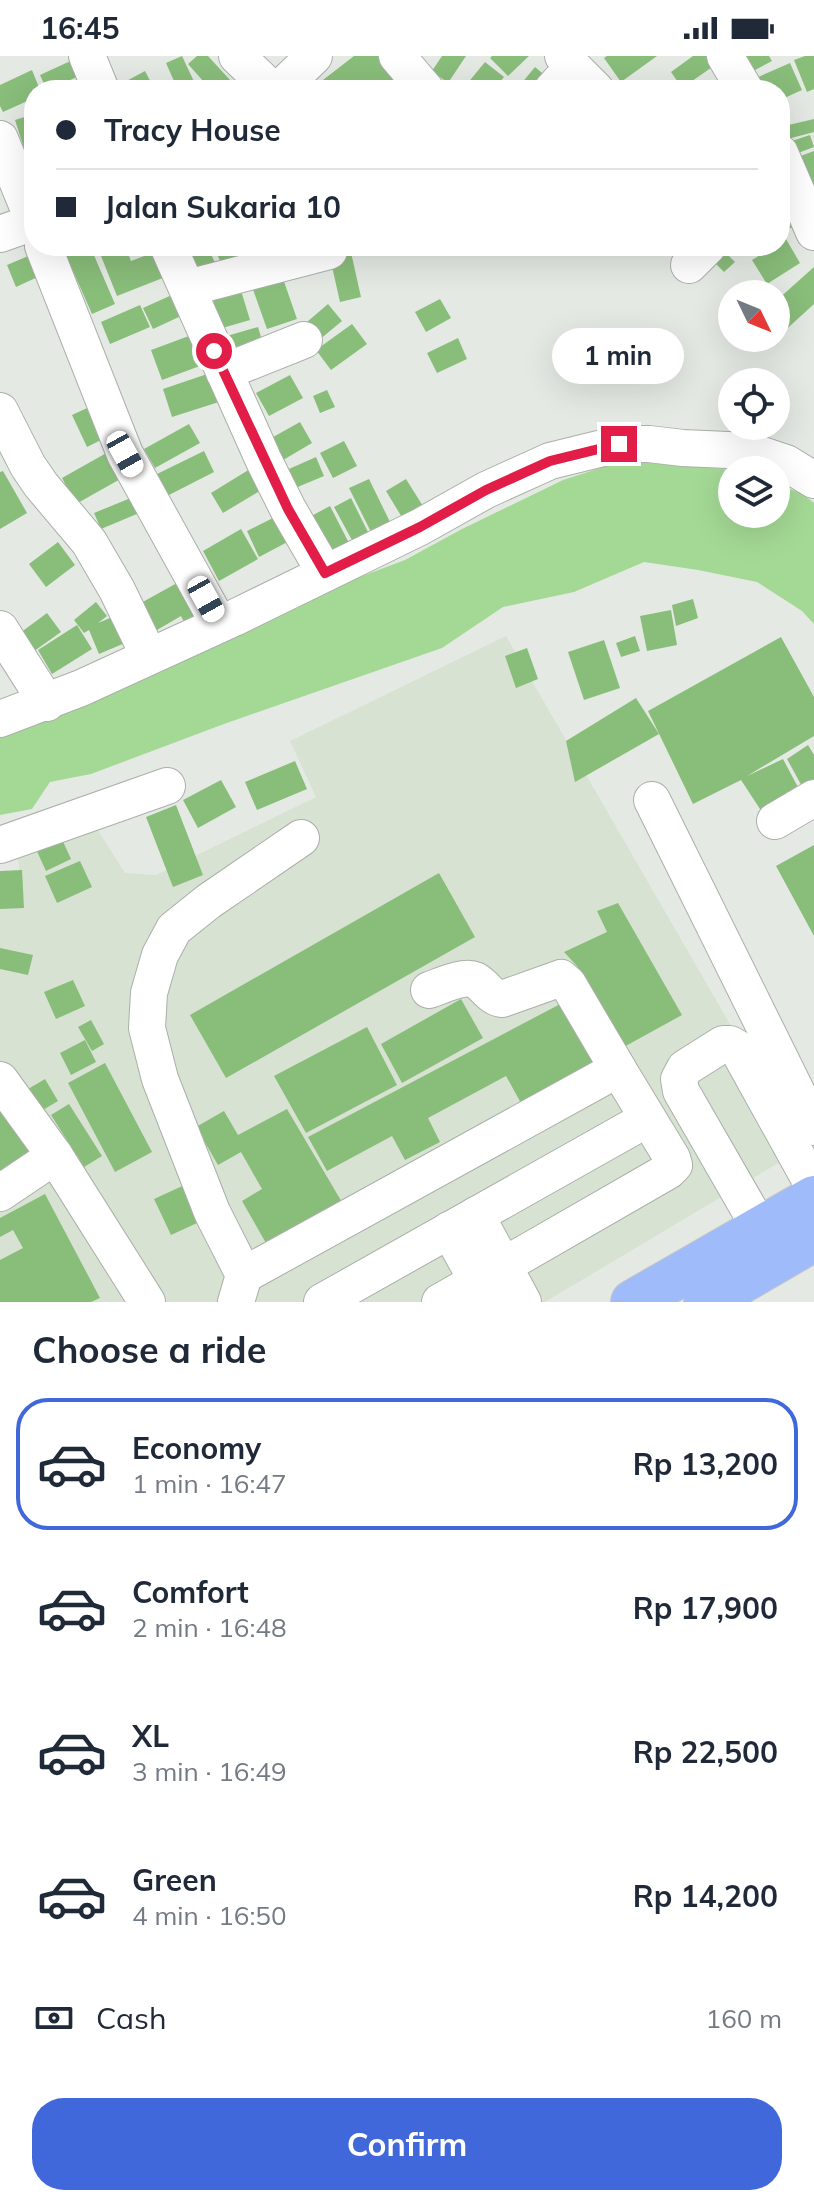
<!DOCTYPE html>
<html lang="en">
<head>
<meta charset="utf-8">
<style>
  :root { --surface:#fff; --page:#f6f6f7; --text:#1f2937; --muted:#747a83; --line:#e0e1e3; --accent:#4068da }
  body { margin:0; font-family:Mulish,sans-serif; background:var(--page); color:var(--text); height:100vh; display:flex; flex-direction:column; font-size:30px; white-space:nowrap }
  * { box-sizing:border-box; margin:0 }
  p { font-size:26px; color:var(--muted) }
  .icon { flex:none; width:44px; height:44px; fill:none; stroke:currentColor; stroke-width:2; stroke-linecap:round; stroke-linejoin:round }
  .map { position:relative; height:1246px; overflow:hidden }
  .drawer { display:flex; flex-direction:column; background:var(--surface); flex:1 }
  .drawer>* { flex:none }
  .top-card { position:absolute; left:24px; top:24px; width:766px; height:176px; border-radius:32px; box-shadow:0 8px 32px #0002; display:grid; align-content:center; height:176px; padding:0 32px; background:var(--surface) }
  .needle { width:52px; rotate:133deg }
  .tools { position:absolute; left:718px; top:224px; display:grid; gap:16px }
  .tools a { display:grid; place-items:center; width:72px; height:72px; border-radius:50%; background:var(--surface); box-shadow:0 8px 32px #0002; font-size:40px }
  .end { position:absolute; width:36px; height:36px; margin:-18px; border:10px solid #e11d48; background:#fff; box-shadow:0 0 0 4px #fff }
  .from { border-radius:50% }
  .bubble { position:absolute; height:56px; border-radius:28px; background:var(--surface); box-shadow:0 8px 32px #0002; font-size:26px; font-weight:700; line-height:56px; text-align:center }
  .car { position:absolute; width:24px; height:48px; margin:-24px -12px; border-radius:10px; box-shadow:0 0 6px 2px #0007; background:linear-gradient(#fff 24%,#345 0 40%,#fff 0 76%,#345 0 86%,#fff 0) }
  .top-card b { display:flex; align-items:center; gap:28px; height:76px; font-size:30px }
  .top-card b+b { border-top:2px solid var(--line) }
  .top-card i { width:20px; height:20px; background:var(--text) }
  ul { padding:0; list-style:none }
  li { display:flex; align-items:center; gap:24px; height:132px; margin:0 16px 12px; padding:0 16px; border:4px solid transparent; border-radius:32px }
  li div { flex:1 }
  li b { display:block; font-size:30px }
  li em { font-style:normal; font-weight:700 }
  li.active { border-color:var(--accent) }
  li>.icon { width:72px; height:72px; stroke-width:1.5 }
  h2 { padding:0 32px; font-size:36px; line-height:96px }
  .pay { display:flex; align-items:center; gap:20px; height:88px; padding:0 32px; font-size:30px }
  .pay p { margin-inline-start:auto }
  .cta { display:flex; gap:16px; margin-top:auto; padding:16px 32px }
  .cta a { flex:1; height:92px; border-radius:32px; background:var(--accent); color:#fff; font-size:32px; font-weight:700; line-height:92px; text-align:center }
  .status { display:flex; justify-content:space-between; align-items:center; height:56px; padding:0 40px; background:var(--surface); direction:ltr }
  .status svg { height:22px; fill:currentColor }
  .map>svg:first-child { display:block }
  .built { fill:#d7e2d3 }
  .water { fill:#a4d995 }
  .building { fill:#89bd7a }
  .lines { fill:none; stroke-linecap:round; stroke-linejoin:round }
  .minor-casing { stroke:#aab0a9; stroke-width:38 }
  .highway-casing { stroke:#c8c8c7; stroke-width:46 }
  .minor { stroke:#fff; stroke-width:36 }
  .highway { stroke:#9fbbfa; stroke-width:44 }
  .route { stroke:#e11d48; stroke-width:10 }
</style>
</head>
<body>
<div class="status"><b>16:45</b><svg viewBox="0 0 49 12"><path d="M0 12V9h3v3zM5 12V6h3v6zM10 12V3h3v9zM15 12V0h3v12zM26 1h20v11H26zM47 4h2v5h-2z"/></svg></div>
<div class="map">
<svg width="814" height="1246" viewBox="0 0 814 1246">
  <rect width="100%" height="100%" fill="#e4eae3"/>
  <path class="built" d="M506 580 802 1093 545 1246H0V850L24 851 17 796 84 752 125 817 156 819 316 741 290 685Z"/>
  <path class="water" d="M628 403 732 414V458H776V428L803 438 814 447V568L802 555 757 526 698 514 644 506 574 536 503 551 442 592 224 668 91 718 50 726 32 753 0 759V669L333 531 405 504 462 473 563 424Z"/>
  <g class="building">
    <path d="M182 0 198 34H178L166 7Z"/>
    <path d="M197 0H208L230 24 219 34H211L188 8Z"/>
    <path d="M354 0H380L400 25 388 34H331L323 24Z"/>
    <path d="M442 0H466L448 27 432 15Z"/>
    <path d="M492 0H529L508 20 490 2Z"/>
    <path d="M607 0H657L621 26 604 2Z"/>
    <path d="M693 0H713L718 7 682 32 671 16Z"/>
    <path d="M731 0H769L772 5 742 21Z"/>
    <path d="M805 0H814V33L807 36 794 4Z"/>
    <path d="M77 2 84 18 47 34 40 19Z"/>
    <path d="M485 6 504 21 493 34H462Z"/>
    <path d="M790 7 802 34 780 44V34H753L749 25Z"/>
    <path d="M535 11 554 27 548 34H516Z"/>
    <path d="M32 14 40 34H34V42L3 56 0 50V29Z"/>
    <path d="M145 15 155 34H122L119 29Z"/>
    <path d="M34 58V109L30 111 15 64Z"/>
    <path d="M814 63V76L780 85V71Z"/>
    <path d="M810 79 814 91 790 100 786 87Z"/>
    <path d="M814 95V134L787 105Z"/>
    <path d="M780 139 796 169 780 178Z"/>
    <path d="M786 183 800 207 767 228 752 204 775 190H780V187Z"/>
    <path d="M62 190H90L115 248 92 258Z"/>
    <path d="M97 190H125L131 205 168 191 178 216 117 240Z"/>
    <path d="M180 190H207L219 215 197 226Z"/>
    <path d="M213 190H235L244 211 227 219Z"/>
    <path d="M350 192 361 241 340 246 329 197Z"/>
    <path d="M721 192 735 206 724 216 711 203Z"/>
    <path d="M33 198 42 219 16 231 7 209Z"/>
    <path d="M814 211V248L769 289 763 282H776V245Z"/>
    <path d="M280 214 297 263 267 273 250 225Z"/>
    <path d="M239 228 250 264 212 275 201 239Z"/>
    <path d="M185 233 194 254 153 273 143 252Z"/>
    <path d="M440 243 451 262 426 276 415 256Z"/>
    <path d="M328 248 342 265 313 289 300 272Z"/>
    <path d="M140 249 150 271 110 288 101 266Z"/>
    <path d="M352 268 367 288 331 314 316 294Z"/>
    <path d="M258 271 264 291 219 304 213 284Z"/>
    <path d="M197 277 208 307 162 324 151 294Z"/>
    <path d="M458 282 467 303 437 317 427 297Z"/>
    <path d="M213 316 222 345 172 361 163 333Z"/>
    <path d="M290 319 303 342 269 360 256 337Z"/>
    <path d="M327 334 335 351 320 357 313 340Z"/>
    <path d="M98 347 113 378 87 391 72 359Z"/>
    <path d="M300 366 312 387 278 407 266 385Z"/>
    <path d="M189 368 200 387 155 412 144 393Z"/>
    <path d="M344 385 357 410 333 422 320 397Z"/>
    <path d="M117 391 131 417 76 448 62 422Z"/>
    <path d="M204 395 214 416 167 440 157 418Z"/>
    <path d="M316 401 324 420 288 435 280 417Z"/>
    <path d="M250 413 263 433 223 457 211 437Z"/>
    <path d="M3 415 27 457 0 473V416Z"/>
    <path d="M369 423 390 466 371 476 349 432Z"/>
    <path d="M406 423 426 455 406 468 386 435Z"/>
    <path d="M138 439 144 455 101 473 94 457Z"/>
    <path d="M351 442 369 478 353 486 334 451Z"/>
    <path d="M330 450 350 489 322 504 302 465Z"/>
    <path d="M285 456 297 481 259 501 247 475Z"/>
    <path d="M241 473 258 503 219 525 203 495Z"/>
    <path d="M58 486 75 509 46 531 29 508Z"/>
    <path d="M186 522 205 556 185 568 181 560 157 574 141 547Z"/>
    <path d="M693 543 698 562 676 570 672 549Z"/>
    <path d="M96 546 107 560 98 567 127 555 139 581 99 598 89 574 84 577 74 564Z"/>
    <path d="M671 554 677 589 647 595 640 560Z"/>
    <path d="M47 557 61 576 30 598 16 580Z"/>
    <path d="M77 569 92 593 52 618 38 594Z"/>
    <path d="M635 580 640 595 621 601 616 587Z"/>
    <path d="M781 581 814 641V680L747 720 783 703 800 735 762 756 741 724 693 748 648 655Z"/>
    <path d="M604 584 620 632 584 644 568 596Z"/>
    <path d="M527 592 538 623 516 632 505 600Z"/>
    <path d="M636 642 659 678 575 726 566 685Z"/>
    <path d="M808 689 814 699V729L804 734 787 703Z"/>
    <path d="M295 705 307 733 257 754 245 726Z"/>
    <path d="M221 724 236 751 198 772 183 744Z"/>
    <path d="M176 749 203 819 173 831 146 761Z"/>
    <path d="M60 779 71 803 46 815 35 791Z"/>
    <path d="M814 789V880L776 810Z"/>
    <path d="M80 805 92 831 57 847 45 820Z"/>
    <path d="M22 814 24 852 0 853V815Z"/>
    <path d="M439 817 475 881 226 1022 190 959Z"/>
    <path d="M618 847 682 959 622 992 577 910 564 896 607 876 597 855Z"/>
    <path d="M0 892 33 899 28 919 0 913Z"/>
    <path d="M73 924 85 950 56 963 44 936Z"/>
    <path d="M461 943 483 982 402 1027 381 988Z"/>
    <path d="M564 946 602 1018 527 1058 506 1020 428 1062 440 1086 405 1104 392 1080 327 1115 308 1081Z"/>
    <path d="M91 964 104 988 92 995 78 971Z"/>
    <path d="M367 971 397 1029 306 1077 274 1020Z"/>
    <path d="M85 984 96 1006 71 1019 60 997Z"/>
    <path d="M105 1007 152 1096 115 1116 68 1027Z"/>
    <path d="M45 1023 58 1045 36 1058 23 1036Z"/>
    <path d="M69 1048 102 1100 84 1111 51 1059Z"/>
    <path d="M6 1052 34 1103 0 1120V1055Z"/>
    <path d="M287 1053 346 1153 271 1196 242 1145 262 1133 241 1096 218 1109 196 1071 224 1055 238 1079Z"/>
    <path d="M191 1126 208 1162 171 1179 154 1143Z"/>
    <path d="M45 1138 100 1242 91 1246H0V1204L23 1192 13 1174 0 1181V1162Z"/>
  </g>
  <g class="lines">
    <defs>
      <g id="minor">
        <path d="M87 0 101 34"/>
        <path d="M237 0 272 34"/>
        <path d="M397 0 426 34"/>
        <path d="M725 0 745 34"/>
        <path d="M573 11 596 34"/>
        <path d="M279 34 314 0"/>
        <path d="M552 34 573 11 563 0"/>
        <path d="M0 83 34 166"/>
        <path d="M780 97 814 176"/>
        <path d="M0 178 34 166"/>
        <path d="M43 190 125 398 219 568"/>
        <path d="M168 190 264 405 288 453 325 517"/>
        <path d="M689 209 708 190"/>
        <path d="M188 232 329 195 326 190"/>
        <path d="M224 316 304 284"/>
        <path d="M0 355 28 410 41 429 89 486 117 534 149 600"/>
        <path d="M0 573 47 647"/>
        <path d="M0 663 81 632 234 562 420 471 486 434 550 405 619 388H649L683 392 750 395 786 407 814 424"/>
        <path d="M652 744 814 1071"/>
        <path d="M775 765 814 742"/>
        <path d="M0 789 167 730"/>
        <path d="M429 934C441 930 463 919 475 924 486 930 489 941 502 943L561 922 568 928 618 1013"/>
        <path d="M0 1024 55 1100 0 1137"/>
        <path d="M55 1100 147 1246"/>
        <path d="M476 1159 523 1246"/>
        <path d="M449 1174 489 1246"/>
        <path d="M761 1174 681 1035 679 1023 685 1012 723 988H730L737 992 814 1131"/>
        <path d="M244 1219 618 1013 672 1102 674 1109 668 1115 503 1210"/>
        <path d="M236 1246 244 1219 212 1156 160 1023 147 972 149 937 160 899 174 873 209 845 301 782"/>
        <path d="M322 1246 647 1063"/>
        <path d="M440 1246 477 1225"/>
      </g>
      <g id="highway">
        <path d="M633 1246 814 1142"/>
        <path d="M706 1246 814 1183"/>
      </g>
    </defs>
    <use href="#minor" class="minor-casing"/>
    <use href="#highway" class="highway-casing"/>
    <use href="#minor" class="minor"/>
    <use href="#highway" class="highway"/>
  </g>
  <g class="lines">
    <path class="route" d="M214 295 288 453 325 517 420 471 486 434 550 405 619 388"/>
  </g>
</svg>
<div class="tools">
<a><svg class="needle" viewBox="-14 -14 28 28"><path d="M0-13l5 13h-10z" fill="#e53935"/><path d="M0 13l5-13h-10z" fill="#747a83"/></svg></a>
<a><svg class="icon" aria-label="locate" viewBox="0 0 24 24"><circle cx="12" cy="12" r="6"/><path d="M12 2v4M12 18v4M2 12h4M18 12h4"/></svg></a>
<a><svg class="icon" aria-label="layers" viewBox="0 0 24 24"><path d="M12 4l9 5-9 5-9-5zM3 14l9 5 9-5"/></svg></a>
</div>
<i class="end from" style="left:214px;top:295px"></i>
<i class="end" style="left:619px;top:388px"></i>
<div class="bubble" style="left:552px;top:272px;width:132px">1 min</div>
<i class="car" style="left:125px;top:398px;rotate:151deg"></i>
<i class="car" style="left:206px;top:543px;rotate:151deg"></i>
<div class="top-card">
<b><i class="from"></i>Tracy House</b>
<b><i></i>Jalan Sukaria 10</b>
</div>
</div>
<section class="drawer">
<h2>Choose a ride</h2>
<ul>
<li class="active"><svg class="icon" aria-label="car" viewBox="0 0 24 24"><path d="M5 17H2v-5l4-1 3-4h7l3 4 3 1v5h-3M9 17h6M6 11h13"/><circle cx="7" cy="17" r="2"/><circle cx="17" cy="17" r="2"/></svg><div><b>Economy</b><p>1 min · 16:47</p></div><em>Rp 13,200</em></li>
<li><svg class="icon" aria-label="car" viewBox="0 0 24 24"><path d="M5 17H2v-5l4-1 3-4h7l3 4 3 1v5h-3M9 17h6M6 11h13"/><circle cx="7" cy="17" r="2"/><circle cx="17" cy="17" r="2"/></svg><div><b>Comfort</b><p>2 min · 16:48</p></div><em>Rp 17,900</em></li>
<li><svg class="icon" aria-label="car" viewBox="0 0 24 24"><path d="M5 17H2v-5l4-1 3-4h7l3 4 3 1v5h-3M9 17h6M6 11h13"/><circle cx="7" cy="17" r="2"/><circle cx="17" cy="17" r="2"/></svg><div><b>XL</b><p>3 min · 16:49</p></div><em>Rp 22,500</em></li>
<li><svg class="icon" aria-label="car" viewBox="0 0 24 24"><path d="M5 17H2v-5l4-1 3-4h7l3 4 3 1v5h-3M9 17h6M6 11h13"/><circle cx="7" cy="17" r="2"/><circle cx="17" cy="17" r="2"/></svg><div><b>Green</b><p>4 min · 16:50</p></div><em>Rp 14,200</em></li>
</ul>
<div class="pay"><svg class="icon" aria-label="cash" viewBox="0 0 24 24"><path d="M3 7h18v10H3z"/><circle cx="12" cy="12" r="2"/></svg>Cash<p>160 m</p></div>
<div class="cta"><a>Confirm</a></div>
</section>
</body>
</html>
